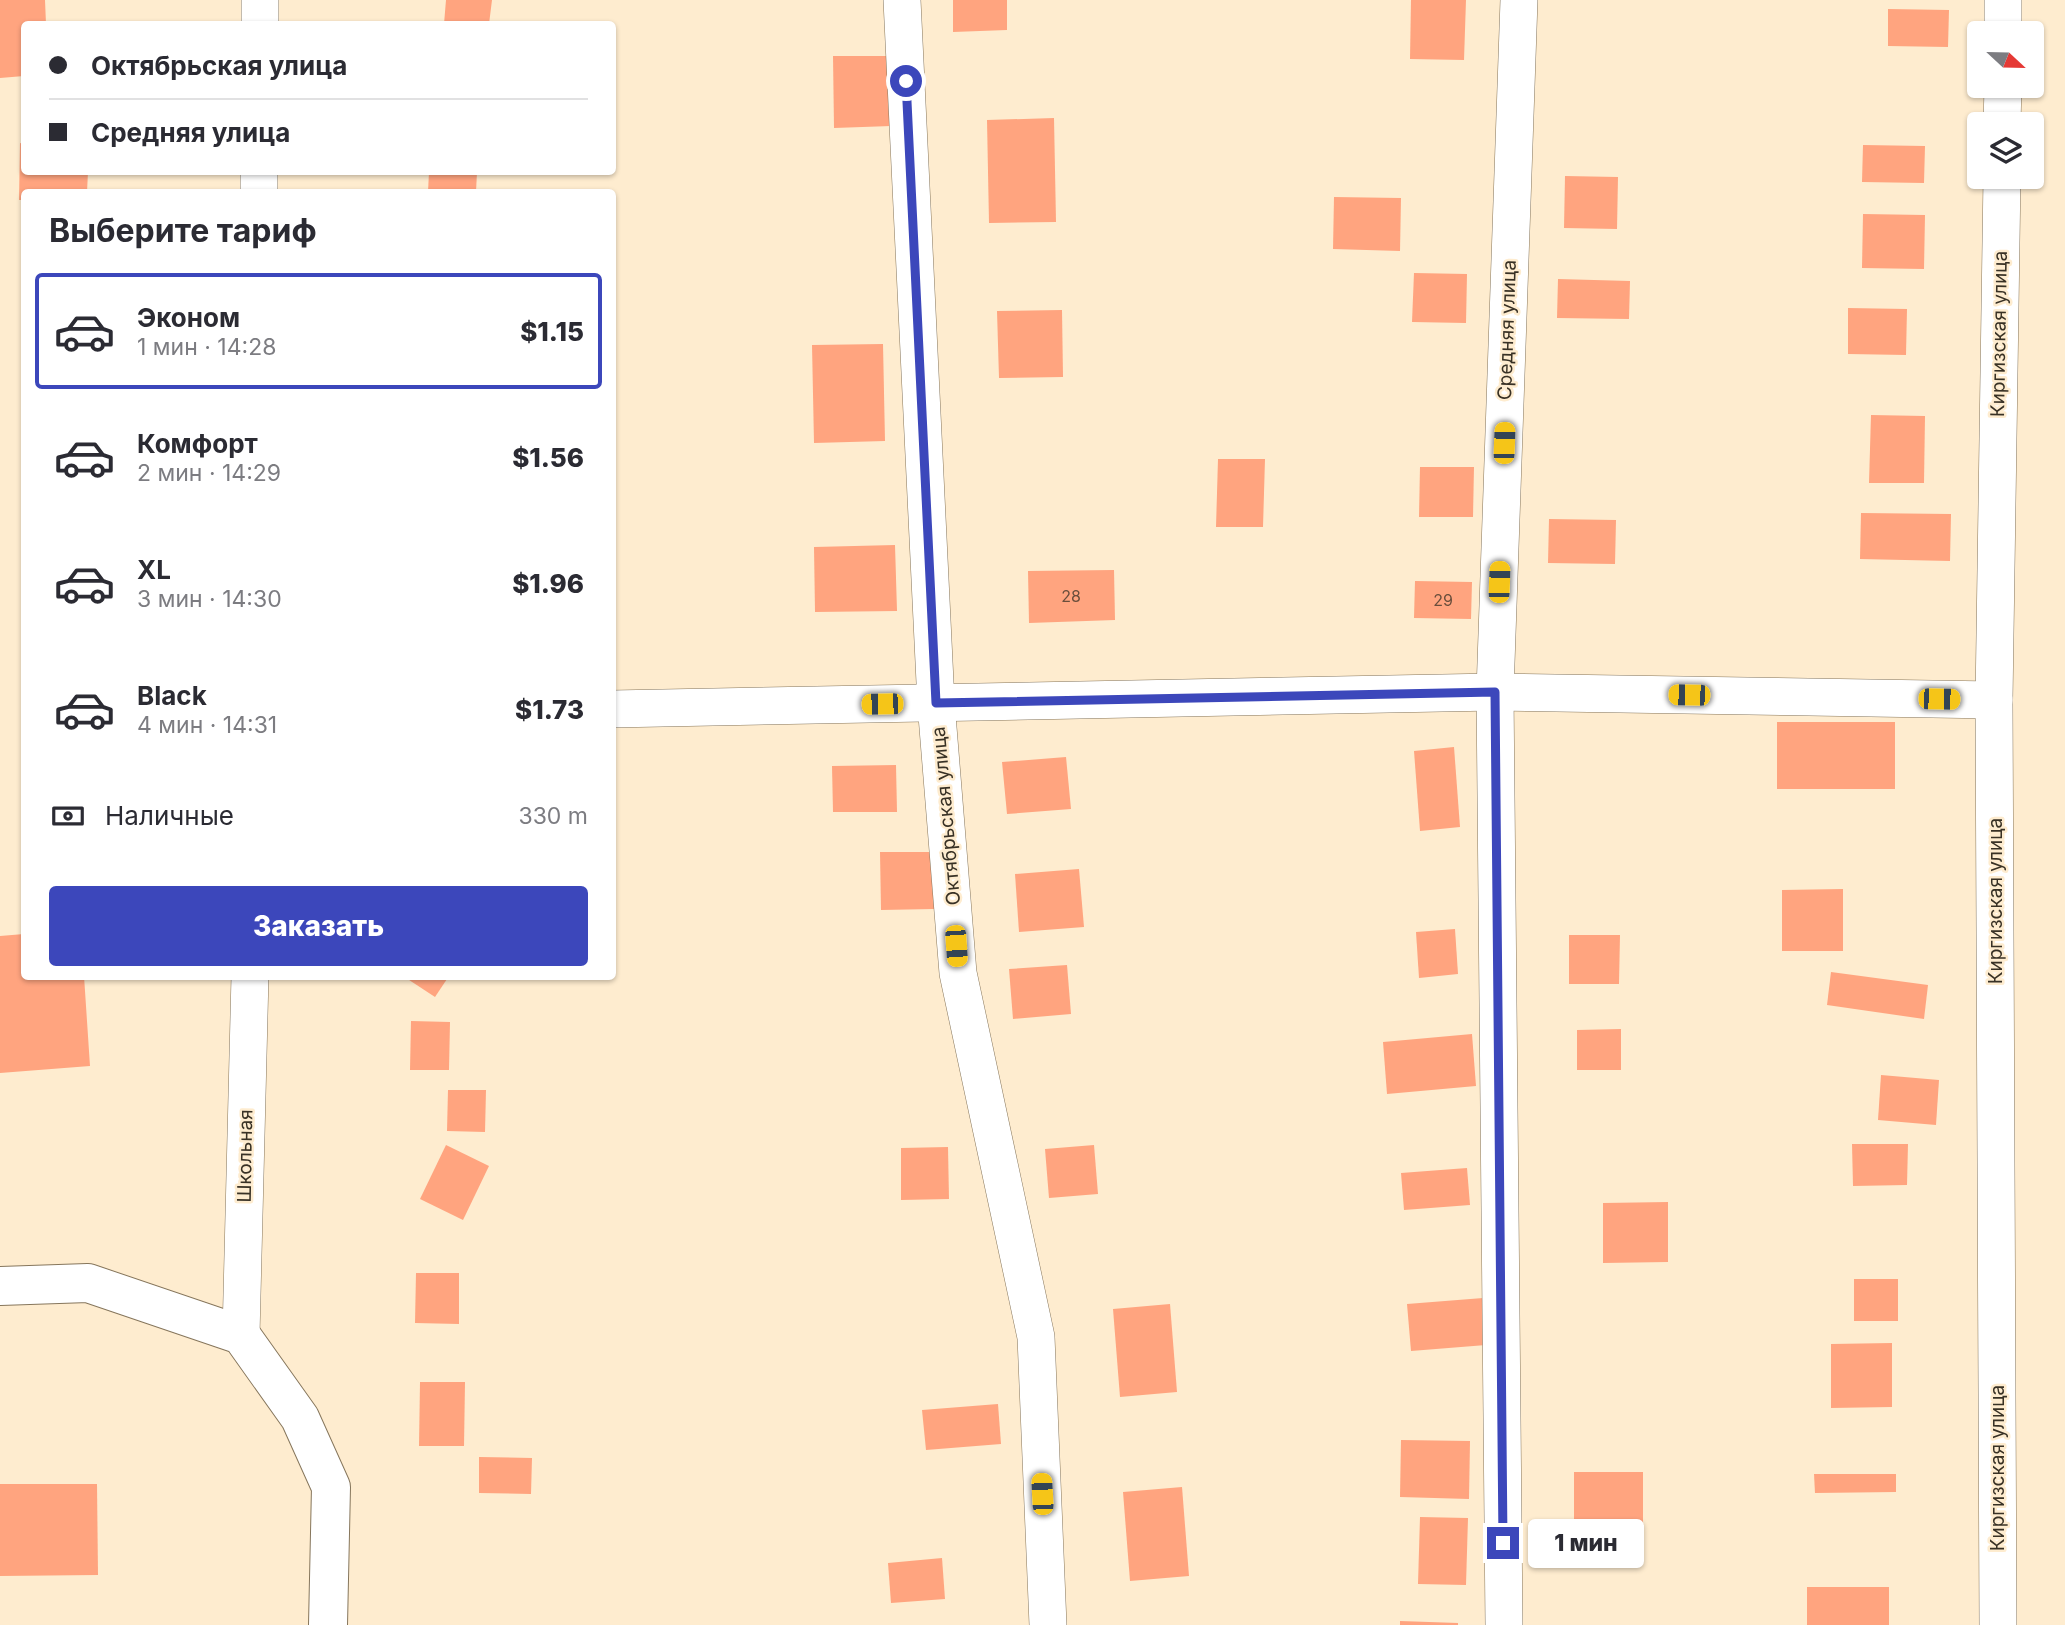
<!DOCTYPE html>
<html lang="ru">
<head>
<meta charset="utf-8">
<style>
  :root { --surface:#fff; --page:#f2f2f3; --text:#2b2b33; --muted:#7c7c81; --line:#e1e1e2; --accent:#3c47bb }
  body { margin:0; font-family:Inter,sans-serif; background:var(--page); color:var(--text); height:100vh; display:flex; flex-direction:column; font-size:26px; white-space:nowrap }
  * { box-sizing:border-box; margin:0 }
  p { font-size:23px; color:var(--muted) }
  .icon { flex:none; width:38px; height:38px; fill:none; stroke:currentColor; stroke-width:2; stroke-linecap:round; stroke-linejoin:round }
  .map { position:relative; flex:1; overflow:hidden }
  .sheet { position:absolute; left:21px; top:189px; width:595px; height:791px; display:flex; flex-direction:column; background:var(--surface); border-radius:7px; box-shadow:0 2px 5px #0004 }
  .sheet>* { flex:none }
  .guide { position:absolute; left:21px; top:21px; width:595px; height:154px; border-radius:7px; box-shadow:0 2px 5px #0004; display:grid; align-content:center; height:154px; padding:0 28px; background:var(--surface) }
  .needle { width:46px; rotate:112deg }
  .fabs { position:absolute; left:1967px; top:21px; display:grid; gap:14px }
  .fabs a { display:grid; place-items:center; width:77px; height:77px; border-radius:7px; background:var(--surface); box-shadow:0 2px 5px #0004; font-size:35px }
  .end { position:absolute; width:32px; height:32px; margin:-16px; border:9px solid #3c47bb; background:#fff; box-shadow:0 0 0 4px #fff }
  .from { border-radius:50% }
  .bubble { position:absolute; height:49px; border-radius:7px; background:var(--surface); box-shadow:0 2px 5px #0004; font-size:23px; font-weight:800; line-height:49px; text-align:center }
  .car { position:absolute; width:21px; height:42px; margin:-21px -10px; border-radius:9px; box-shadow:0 0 5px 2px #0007; background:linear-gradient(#f5c518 24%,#345 0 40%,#f5c518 0 76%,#345 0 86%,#f5c518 0) }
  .guide b { display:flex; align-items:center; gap:24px; height:66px; font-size:26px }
  .guide b+b { border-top:2px solid var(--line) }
  .guide i { width:18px; height:18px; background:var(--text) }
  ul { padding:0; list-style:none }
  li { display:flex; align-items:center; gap:21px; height:116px; margin:0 14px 10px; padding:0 14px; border:4px solid transparent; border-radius:7px }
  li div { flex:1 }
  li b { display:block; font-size:26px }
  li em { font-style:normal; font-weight:800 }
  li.selected { border-color:var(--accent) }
  li>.icon { width:63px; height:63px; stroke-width:1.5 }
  h2 { padding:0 28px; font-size:32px; line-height:84px }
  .pay { display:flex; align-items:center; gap:18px; height:77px; padding:0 28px; font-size:26px }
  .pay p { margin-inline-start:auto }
  .cta { display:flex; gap:14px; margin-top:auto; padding:14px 28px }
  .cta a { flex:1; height:80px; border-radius:7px; background:var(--accent); color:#fff; font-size:28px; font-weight:800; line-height:80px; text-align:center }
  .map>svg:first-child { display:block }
  .building { fill:#ffa47f }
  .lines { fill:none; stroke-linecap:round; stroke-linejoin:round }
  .street-casing { stroke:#86765c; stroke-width:38 }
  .secondary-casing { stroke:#86765c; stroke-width:40 }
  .street { stroke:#fff; stroke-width:37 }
  .secondary { stroke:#fff; stroke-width:38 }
  .route { stroke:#3c47bb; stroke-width:9 }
  .labels { text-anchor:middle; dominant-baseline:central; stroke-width:5; stroke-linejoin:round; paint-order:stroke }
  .number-label { font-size:16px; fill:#6a4e3c }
  .street-label { font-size:19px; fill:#383125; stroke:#feeccf }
</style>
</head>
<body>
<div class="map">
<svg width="2065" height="1625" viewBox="0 0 2065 1625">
  <rect width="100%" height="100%" fill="#feeccf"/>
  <g class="building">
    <path d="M0 0H45L46 24H24V76L0 78Z"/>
    <path d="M446 0H492L489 24H444Z"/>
    <path d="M953 0H1007V30L953 32Z"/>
    <path d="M1411 0H1466L1464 60 1410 59Z"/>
    <path d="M1888 9 1949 10 1948 47 1888 46Z"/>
    <path d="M833 56H890L891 126 834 128Z"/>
    <path d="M1054 118 1056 222 989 223 987 120Z"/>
    <path d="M20 143 24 144V172H88L87 192H24V200H19Z"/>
    <path d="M1863 145 1925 146 1924 183 1862 182Z"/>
    <path d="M429 172H477L476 192H428Z"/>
    <path d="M1565 176 1618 177 1617 229 1564 228Z"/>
    <path d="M1334 197 1401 198 1400 251 1333 249Z"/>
    <path d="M1863 214 1925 215 1924 269 1862 268Z"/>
    <path d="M1414 273 1467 274 1466 323 1412 322Z"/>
    <path d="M1558 279 1630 281 1629 319 1557 318Z"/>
    <path d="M1848 308 1907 309 1906 355 1848 354Z"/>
    <path d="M1062 310 1063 377 999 378 997 311Z"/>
    <path d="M883 344 885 441 814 443 812 345Z"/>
    <path d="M1871 415 1925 416 1924 483H1869Z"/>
    <path d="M1218 459H1265L1263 527H1216Z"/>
    <path d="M1420 467H1474L1473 517H1419Z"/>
    <path d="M1861 513 1951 514 1950 561 1860 559Z"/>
    <path d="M1549 519 1616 520 1615 564 1548 563Z"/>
    <path d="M895 545 897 611 815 612 814 547Z"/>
    <path d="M1114 570 1115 620 1029 623 1028 571Z"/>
    <path d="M1415 581 1472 582 1471 619 1414 618Z"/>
    <rect x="1777" y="722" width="118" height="67"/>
    <path d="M1454 747 1460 827 1420 831 1414 751Z"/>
    <path d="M1066 757 1071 809 1007 814 1002 762Z"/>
    <path d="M896 765 897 812H833L832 766Z"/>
    <path d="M880 852H934V909L881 910Z"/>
    <path d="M1079 869 1084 927 1019 932 1015 874Z"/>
    <path d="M1843 889V951H1782V890Z"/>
    <path d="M1455 929 1458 974 1419 978 1416 932Z"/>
    <path d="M24 934V976H84L90 1066 0 1073V936Z"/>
    <path d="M1569 935H1620L1619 984H1569Z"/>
    <path d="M1067 965 1071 1014 1013 1019 1009 969Z"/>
    <path d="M1831 972 1928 985 1924 1019 1827 1005Z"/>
    <path d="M403 976H449L435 997Z"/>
    <path d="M411 1021 450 1022 449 1070H410Z"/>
    <path d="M1621 1029V1070H1577V1030Z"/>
    <path d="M1472 1034 1476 1086 1387 1094 1383 1042Z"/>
    <path d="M1881 1075 1939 1080 1936 1125 1878 1120Z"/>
    <path d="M448 1090H486L485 1132 447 1131Z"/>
    <path d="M1852 1144H1908L1907 1185 1853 1186Z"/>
    <path d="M446 1145 489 1166 463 1220 420 1199Z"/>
    <path d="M1094 1145 1098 1194 1049 1198 1045 1149Z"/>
    <path d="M948 1147 949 1199 901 1200V1148Z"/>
    <path d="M1467 1168 1470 1205 1404 1210 1401 1173Z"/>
    <path d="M1668 1202V1262L1603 1263V1203Z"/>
    <path d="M416 1273H459V1324L415 1323Z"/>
    <rect x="1854" y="1279" width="44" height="42"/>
    <path d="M1483 1298 1486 1345 1411 1351 1407 1304Z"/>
    <path d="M1170 1304 1177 1392 1120 1397 1113 1309Z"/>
    <path d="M1892 1343V1407L1831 1408V1344Z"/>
    <path d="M420 1382H465L464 1446H419Z"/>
    <path d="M998 1404 1001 1444 926 1450 922 1410Z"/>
    <path d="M1401 1440 1470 1441 1469 1499 1400 1497Z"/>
    <path d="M479 1457 532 1458 531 1494 479 1493Z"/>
    <rect x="1574" y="1472" width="69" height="52"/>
    <path d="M1814 1474H1896V1492L1815 1493Z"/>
    <path d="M0 1484H97L98 1575 0 1576Z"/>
    <path d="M1182 1487 1189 1576 1130 1581 1123 1492Z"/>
    <path d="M1420 1517 1468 1518 1466 1585 1418 1584Z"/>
    <path d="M942 1558 945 1599 891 1603 888 1563Z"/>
    <rect x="1807" y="1587" width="82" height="38"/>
    <path d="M1400 1621 1458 1623V1625H1400Z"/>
  </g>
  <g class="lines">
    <defs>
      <g id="street">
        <path d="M902 0 936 703 958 973 1036 1337 1048 1625"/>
        <path d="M2003 0V33"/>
        <path d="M260 24V0"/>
        <path d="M2002 124 2003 86"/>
        <path d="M259 192V172"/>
        <path d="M612 709 1495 692 1994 700"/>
        <path d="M241 1335 250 976"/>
        <path d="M1504 1625 1495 692 1519 0"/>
        <path d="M1998 1625 1994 700 2002 177"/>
      </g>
      <path id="secondary" d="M0 1286 88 1283 241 1335 300 1418 331 1487 328 1625"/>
    </defs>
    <use href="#street" class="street-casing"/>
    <use href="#secondary" class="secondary-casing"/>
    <use href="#street" class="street"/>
    <use href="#secondary" class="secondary"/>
  </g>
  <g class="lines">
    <path class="route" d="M906 81 936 703 1495 692 1503 1543"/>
  </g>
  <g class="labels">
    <g class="number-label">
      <text x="1071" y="596">28</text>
      <text x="1443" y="600">29</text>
    </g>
    <g class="street-label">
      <text transform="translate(1507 330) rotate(-88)">Средняя улица</text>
      <text transform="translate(1999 334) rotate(-89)">Киргизская улица</text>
      <text transform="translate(946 816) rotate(-95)">Октябрьская улица</text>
      <text transform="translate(1995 901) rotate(-90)">Киргизская улица</text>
      <text transform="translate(245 1156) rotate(-89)">Школьная</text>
      <text transform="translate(1997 1468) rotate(-90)">Киргизская улица</text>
    </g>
  </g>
</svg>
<div class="fabs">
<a><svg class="needle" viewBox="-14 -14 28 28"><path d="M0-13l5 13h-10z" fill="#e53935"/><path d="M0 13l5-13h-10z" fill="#7c7c81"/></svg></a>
<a><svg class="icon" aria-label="layers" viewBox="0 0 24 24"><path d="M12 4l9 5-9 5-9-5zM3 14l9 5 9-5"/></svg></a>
</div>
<i class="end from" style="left:906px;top:81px"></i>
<i class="end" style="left:1503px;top:1543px"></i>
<div class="bubble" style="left:1528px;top:1519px;width:116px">1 мин</div>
<i class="car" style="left:1504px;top:443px;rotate:2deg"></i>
<i class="car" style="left:1499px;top:582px;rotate:2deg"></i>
<i class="car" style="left:1689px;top:695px;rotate:271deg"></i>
<i class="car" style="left:1939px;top:699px;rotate:91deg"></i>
<i class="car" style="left:882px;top:704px;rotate:269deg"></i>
<i class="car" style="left:956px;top:946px;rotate:176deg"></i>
<i class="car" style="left:1042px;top:1494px;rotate:357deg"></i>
<div class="guide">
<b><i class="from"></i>Октябрьская улица</b>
<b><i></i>Средняя улица</b>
</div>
<section class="sheet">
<h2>Выберите тариф</h2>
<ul>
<li class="selected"><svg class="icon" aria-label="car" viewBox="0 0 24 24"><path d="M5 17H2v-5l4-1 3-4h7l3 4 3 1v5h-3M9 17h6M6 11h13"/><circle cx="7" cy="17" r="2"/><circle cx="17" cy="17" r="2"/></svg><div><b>Эконом</b><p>1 мин · 14:28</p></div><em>$1.15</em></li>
<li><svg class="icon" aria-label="car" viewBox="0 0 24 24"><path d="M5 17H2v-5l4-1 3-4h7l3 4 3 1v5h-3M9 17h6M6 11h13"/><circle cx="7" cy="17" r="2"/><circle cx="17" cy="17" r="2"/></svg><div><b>Комфорт</b><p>2 мин · 14:29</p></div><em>$1.56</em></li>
<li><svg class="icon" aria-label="car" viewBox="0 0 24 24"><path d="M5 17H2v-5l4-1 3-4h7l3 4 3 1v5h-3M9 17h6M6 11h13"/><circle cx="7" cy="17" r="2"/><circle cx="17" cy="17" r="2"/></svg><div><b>XL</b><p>3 мин · 14:30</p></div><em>$1.96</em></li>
<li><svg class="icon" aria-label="car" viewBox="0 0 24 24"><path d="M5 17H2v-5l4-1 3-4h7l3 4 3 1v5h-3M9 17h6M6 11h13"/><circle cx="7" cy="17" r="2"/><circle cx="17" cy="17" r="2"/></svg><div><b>Black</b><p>4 мин · 14:31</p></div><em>$1.73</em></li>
</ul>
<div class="pay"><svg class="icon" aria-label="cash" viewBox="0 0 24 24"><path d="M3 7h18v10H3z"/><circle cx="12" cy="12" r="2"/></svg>Наличные<p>330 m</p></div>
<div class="cta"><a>Заказать</a></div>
</section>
</div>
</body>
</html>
